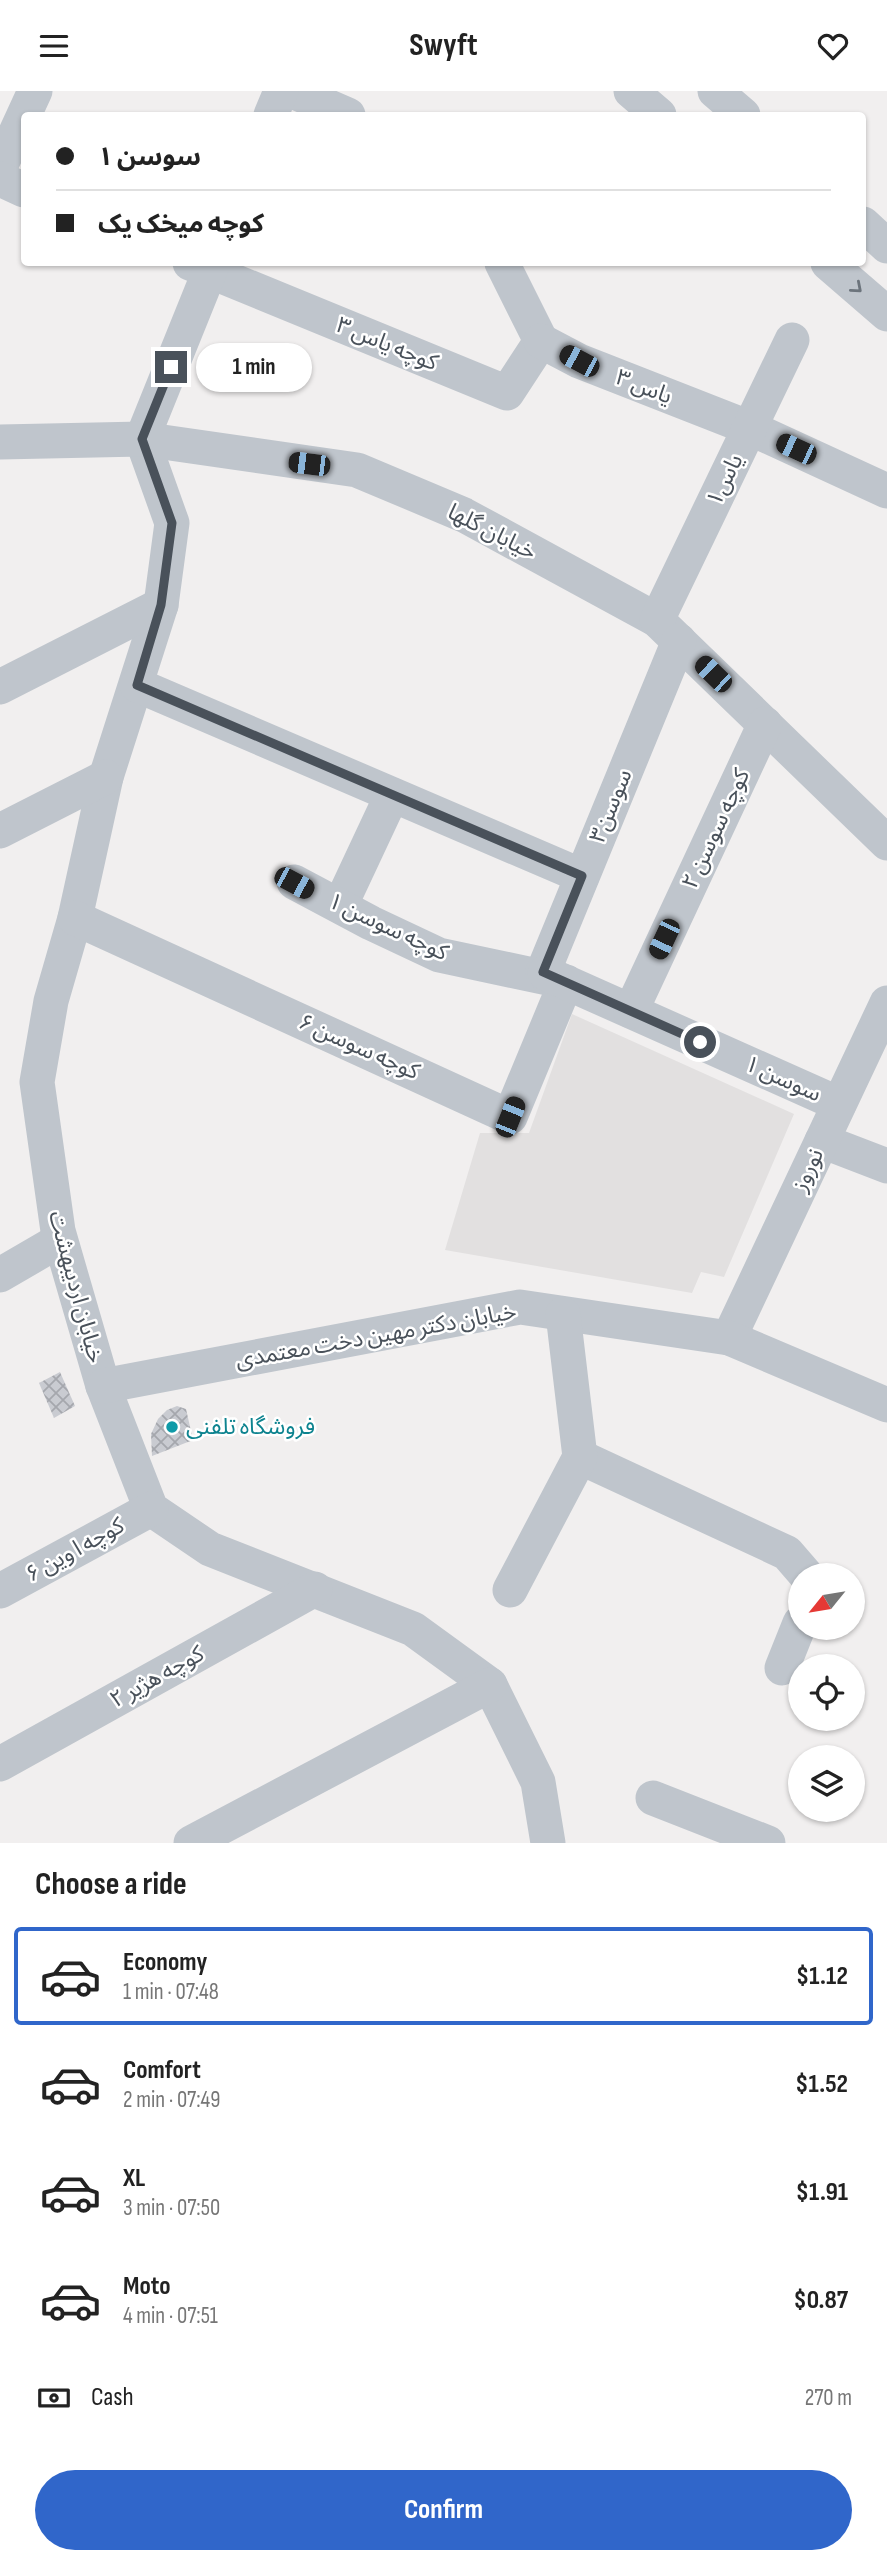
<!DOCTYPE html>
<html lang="en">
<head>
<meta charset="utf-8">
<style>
  :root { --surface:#fff; --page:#f2f2f2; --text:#222; --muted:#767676; --line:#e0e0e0; --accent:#3066ca }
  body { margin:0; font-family:"Sofia Sans Condensed","Noto Sans Arabic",sans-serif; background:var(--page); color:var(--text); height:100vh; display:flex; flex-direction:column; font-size:26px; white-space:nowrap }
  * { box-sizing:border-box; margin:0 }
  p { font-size:23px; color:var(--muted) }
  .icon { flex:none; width:38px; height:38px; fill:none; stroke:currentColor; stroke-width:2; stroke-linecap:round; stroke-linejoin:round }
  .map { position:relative; height:1752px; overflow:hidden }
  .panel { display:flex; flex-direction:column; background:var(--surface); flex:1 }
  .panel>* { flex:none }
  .banner { position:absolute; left:21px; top:21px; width:845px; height:154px; border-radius:7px; box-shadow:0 2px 5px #0004; display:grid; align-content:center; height:154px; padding:0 35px; background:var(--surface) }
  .needle { width:46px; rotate:240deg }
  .controls { position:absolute; left:788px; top:1472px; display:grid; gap:14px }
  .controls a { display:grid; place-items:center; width:77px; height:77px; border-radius:50%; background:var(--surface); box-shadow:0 2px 5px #0004; font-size:35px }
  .end { position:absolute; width:32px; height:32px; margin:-16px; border:9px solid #49515a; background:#fff; box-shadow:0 0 0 4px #fff }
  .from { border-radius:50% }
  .bubble { position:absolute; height:49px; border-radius:24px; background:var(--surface); box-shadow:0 2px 5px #0004; font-size:23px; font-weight:700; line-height:49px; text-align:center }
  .car { position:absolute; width:21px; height:42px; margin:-21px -10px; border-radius:9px; box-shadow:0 0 5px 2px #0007; background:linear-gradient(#222 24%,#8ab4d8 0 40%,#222 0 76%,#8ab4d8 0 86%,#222 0) }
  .banner b { display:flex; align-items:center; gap:24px; height:66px; font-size:26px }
  .banner b+b { border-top:2px solid var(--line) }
  .banner i { width:18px; height:18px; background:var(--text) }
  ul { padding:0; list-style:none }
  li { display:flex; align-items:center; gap:21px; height:98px; margin:0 14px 10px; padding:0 21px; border:4px solid transparent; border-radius:7px }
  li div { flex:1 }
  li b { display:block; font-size:26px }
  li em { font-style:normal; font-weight:700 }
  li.active { border-color:var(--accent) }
  li>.icon { width:63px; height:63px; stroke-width:1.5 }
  h2 { padding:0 35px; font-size:32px; line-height:84px }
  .pay { display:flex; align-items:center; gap:18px; height:77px; padding:0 35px; font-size:26px }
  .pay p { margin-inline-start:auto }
  .primary-button { display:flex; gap:14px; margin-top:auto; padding:14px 35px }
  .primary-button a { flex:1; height:80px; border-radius:42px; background:var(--accent); color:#fff; font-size:28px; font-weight:700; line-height:80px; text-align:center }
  header { display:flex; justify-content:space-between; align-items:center; height:91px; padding:0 35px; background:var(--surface); font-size:32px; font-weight:700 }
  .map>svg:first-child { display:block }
  .education { fill:#e2e0e0 }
  .building { fill:url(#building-cross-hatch) }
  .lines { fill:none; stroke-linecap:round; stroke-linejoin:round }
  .minor { stroke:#bfc5cc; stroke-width:35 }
  .oneway { stroke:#6c747c }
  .route { stroke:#49515a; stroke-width:9 }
  .culture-dot { fill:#0f9aa8; stroke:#fff; stroke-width:2.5 }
  .labels { text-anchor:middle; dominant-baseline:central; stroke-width:5; stroke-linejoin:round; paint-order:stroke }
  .street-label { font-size:23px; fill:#49515a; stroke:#fff }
  .culture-label { font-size:23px; fill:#0d838f; stroke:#fff; text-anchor:start }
</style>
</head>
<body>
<header><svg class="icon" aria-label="menu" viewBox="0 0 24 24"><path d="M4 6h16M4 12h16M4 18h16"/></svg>Swyft<svg class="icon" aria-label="heart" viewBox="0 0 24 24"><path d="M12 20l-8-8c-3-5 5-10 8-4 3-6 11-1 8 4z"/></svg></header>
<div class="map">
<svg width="887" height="1752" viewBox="0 0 887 1752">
  <defs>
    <pattern id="building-cross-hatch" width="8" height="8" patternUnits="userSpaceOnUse" patternTransform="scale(1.75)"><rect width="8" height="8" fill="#c9cbd1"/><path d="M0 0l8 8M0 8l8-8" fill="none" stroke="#a5a7ad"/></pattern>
  </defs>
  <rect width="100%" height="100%" fill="#f1efef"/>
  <path class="education" d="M572 923 794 1023 724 1186 701 1181 692 1202 445 1159 480 1042H529Z"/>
  <g class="building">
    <path d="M60 1281 75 1315 54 1327 39 1292Z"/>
    <path d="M177 1315 186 1318 193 1349 152 1365 151 1343 158 1328 167 1319Z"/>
  </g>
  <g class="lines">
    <g class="minor">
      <path d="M292 0 348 24"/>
      <path d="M631 0 659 24"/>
      <path d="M715 0 743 24"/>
      <path d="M271 24 281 0"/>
      <path d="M0 76 35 0"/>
      <path d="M0 88 24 99"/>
      <path d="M863 133 887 155"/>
      <path d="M190 172 507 302 541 250"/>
      <path d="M213 172 142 348 172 432 161 514 106 686 75 827 51 910 37 991 58 1140 103 1295 151 1418 210 1458 413 1538 490 1594 538 1691 548 1752"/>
      <path d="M502 172 541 250"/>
      <path d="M828 172 887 223"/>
      <path d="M541 250 579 270 750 337 887 400"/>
      <path d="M0 351 142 348 357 379 464 424 657 529 887 752"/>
      <path d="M657 529 792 249"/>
      <path d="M137 594 582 785"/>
      <path d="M0 596 161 514"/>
      <path d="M0 740 106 686"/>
      <path d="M340 815 392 704"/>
      <path d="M75 827 510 1026 566 891 439 864 371 832 294 791"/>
      <path d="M543 881 679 550"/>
      <path d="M545 882 839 1013"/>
      <path d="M631 920 765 633"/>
      <path d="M822 1050 887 1075"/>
      <path d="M0 1184 60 1149"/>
      <path d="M729 1247 887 912"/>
      <path d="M103 1295 520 1216 729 1247 887 1314"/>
      <path d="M580 1366 787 1462 806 1484"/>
      <path d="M510 1499 580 1366 563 1223"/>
      <path d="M0 1500 151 1418"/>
      <path d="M782 1577 800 1532"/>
      <path d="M0 1673 315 1498"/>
      <path d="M653 1707 768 1752"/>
      <path d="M191 1752 490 1594"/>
    </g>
  </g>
  <defs><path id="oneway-chevron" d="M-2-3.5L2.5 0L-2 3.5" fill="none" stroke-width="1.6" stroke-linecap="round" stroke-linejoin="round" transform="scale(1.75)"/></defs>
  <use class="oneway" href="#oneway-chevron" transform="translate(857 197) rotate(41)"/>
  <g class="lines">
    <path class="route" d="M171 276 142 348 172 432 161 514 137 594 582 785 543 881 700 951"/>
  </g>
  <circle class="culture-dot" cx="172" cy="1336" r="7"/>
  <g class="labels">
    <g class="street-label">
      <text transform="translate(387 253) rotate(22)">کوچه یاس ۳</text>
      <text transform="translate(644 296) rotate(21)">یاس ۳</text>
      <text transform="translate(725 389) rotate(-64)">یاس۱</text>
      <text transform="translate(492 441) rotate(27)">خیابان گلها</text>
      <text transform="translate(611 715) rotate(-68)">سوسن۳</text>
      <text transform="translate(716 738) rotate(-65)">کوچه سوسن ۲</text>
      <text transform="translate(388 836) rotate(25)">کوچه سوسن ۱</text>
      <text transform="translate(359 956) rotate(24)">کوچه سوسن ۶</text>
      <text transform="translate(783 988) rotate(24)">سوسن ۱</text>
      <text transform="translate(808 1079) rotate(-65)">نوروز</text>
      <text transform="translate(76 1196) rotate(75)">خیابان اردیبهشت</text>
      <text transform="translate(376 1245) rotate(-10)">خیابان دکتر مهین دخت معتمدی</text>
      <text transform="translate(75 1459) rotate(-29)">کوچه ا وین ۶</text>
      <text transform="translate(157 1586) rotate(-29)">کوچه هژیر ۲</text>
    </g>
    <g class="culture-label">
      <text x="186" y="1336">فروشگاه تلفنی</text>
    </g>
  </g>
</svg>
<div class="controls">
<a><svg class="needle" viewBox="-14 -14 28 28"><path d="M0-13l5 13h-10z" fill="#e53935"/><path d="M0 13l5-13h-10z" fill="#767676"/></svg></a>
<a><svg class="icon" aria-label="locate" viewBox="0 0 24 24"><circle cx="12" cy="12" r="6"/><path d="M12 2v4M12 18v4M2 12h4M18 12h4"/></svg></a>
<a><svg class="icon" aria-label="layers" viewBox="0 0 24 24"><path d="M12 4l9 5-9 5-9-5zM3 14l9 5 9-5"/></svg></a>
</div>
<i class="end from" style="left:700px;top:951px"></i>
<i class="end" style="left:171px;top:276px"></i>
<div class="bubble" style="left:196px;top:252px;width:116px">1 min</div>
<i class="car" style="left:579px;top:270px;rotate:298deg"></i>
<i class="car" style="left:796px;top:358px;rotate:295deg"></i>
<i class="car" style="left:309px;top:373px;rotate:277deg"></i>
<i class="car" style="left:713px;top:583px;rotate:314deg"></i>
<i class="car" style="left:294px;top:792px;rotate:118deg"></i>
<i class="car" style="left:664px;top:848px;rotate:205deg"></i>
<i class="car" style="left:510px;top:1026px;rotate:22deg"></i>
<div class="banner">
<b><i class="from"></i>سوسن ۱</b>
<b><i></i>کوچه میخک یک</b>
</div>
</div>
<section class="panel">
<h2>Choose a ride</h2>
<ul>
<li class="active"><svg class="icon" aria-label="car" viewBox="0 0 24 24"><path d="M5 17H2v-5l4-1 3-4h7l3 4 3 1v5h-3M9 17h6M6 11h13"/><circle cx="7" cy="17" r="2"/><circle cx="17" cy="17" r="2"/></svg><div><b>Economy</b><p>1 min · 07:48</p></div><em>$1.12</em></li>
<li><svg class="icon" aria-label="car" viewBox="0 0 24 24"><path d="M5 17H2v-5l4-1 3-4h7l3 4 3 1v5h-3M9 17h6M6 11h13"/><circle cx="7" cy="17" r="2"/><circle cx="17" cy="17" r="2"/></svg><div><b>Comfort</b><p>2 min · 07:49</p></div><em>$1.52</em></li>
<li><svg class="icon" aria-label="car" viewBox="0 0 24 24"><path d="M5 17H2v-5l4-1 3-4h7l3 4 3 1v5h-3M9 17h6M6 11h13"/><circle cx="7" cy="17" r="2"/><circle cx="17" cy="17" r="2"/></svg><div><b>XL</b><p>3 min · 07:50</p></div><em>$1.91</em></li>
<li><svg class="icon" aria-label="car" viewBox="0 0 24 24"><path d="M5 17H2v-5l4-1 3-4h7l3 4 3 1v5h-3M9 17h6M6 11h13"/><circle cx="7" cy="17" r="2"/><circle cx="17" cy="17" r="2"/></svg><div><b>Moto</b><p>4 min · 07:51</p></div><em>$0.87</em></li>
</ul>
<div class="pay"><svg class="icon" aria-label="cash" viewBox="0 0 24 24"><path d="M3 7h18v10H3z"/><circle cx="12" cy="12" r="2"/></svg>Cash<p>270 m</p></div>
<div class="primary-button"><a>Confirm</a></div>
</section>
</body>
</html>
